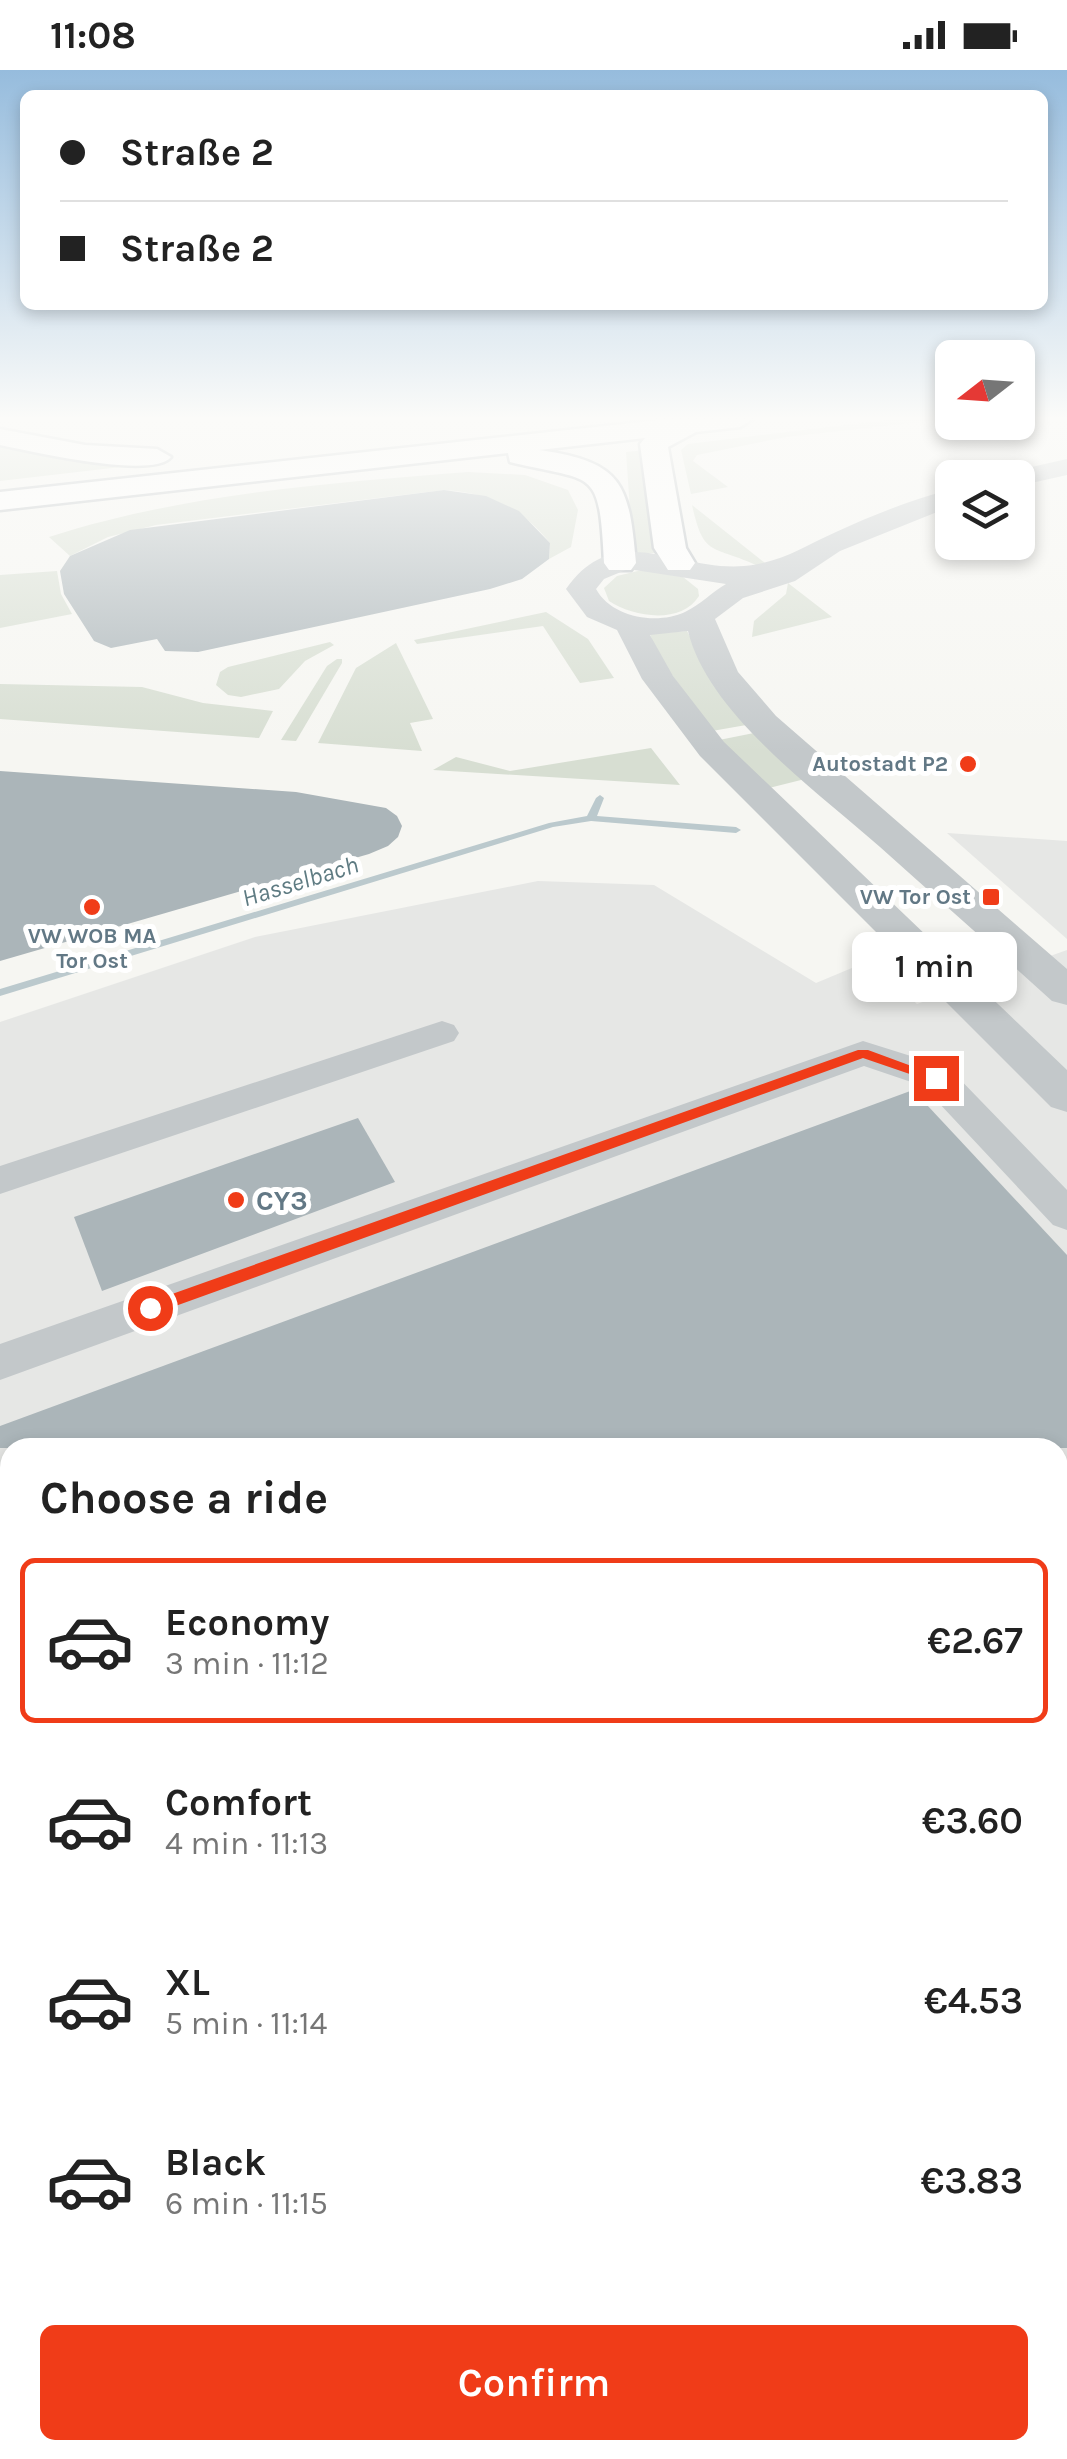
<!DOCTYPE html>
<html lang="en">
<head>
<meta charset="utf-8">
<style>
  :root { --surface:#fff; --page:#f6f6f6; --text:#222; --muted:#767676; --line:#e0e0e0; --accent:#f03c18 }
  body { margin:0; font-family:Karla,sans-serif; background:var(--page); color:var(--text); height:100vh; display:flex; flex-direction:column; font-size:38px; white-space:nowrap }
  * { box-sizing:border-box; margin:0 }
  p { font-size:32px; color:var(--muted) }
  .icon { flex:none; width:55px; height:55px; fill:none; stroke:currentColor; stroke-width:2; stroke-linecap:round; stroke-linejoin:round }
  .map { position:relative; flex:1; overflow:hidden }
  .sheet { position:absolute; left:0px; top:1368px; width:1068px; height:1022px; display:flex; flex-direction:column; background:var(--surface); border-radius:30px 30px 0 0; box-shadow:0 5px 15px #0003 }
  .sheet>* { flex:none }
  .banner { position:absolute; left:20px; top:20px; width:1028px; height:220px; border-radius:15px; box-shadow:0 5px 15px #0003; display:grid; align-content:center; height:220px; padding:0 40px; background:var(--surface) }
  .needle { width:65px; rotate:253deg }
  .controls { position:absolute; left:935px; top:270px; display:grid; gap:20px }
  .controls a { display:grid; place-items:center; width:100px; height:100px; border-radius:15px; background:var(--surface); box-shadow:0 5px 15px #0003; font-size:50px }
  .end { position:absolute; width:45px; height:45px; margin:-22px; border:12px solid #f03c18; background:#fff; box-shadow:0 0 0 5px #fff }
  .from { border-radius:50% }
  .bubble { position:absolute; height:70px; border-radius:15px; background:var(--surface); box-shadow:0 5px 15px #0003; font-size:32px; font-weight:600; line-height:70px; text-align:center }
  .banner b { display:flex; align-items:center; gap:35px; height:95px; font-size:38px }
  .banner b+b { border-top:2px solid var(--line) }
  .banner i { width:25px; height:25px; background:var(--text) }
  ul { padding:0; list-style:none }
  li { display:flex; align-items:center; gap:30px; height:165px; margin:0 20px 15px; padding:0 20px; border:5px solid transparent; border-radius:15px }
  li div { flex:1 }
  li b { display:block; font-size:38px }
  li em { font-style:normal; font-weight:600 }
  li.active { border-color:var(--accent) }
  li>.icon { width:90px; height:90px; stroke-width:1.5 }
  h2 { padding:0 40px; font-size:45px; line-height:120px }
  .action { display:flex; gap:20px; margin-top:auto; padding:20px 40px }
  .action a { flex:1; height:115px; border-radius:15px; background:var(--accent); color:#fff; font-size:40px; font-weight:600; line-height:115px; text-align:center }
  .status { display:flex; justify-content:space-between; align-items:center; height:70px; padding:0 50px; background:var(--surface); direction:ltr }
  .status svg { height:28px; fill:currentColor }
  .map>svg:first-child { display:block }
  .built { fill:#e6e7e5; fill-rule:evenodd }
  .green { fill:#d7ded2 }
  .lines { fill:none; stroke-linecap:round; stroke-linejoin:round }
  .stream { fill:#bbc9cd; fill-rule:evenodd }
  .building { fill:#abb5b9 }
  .secondary-casing { stroke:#b7bdc1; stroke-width:5 }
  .minor { fill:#c3c8ca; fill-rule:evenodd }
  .tertiary { fill:#c3c8ca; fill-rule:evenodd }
  .secondary { fill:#fff; fill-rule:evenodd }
  .route { fill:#f03c18 }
  .poi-dot { fill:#f03c18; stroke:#fff; stroke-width:4 }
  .labels { text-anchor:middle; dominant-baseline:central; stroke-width:10; stroke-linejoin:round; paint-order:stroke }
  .far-poi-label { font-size:22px; font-weight:bold; fill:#627885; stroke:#fff; text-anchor:end }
  .far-water-label { font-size:25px; font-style:italic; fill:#5e7b82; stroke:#fff }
  .poi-label { font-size:28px; font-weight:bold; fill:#627885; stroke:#fff; text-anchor:start }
</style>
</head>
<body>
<div class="status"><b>11:08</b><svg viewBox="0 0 49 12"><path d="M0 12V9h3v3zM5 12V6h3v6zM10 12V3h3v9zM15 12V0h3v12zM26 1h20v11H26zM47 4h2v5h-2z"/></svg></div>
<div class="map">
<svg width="1067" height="2389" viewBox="0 0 1067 2389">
  <rect width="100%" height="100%" fill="#f6f6f2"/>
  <g class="built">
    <path d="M947 763 1067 771V869Z"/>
    <path d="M538 811 654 815 816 913 871 890 917 934 1067 880V2389H0V952L255 867ZM10 1378H1058V2380H10Z"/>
  </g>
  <g class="green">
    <path d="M895 349H948L786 367 697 385 693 391 728 417 691 424 681 380 688 374Z"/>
    <path d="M0 375 138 395 0 411Z"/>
    <path d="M645 380 656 477 657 483H633L626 382Z"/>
    <path d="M468 402 525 405 568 420 578 440 571 477 549 489 550 473C521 437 489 423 444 420L156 455 108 467 70 486 49 467C182 424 329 413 468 402Z"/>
    <path d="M692 435 765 493 758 496C712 474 704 489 692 435Z"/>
    <path d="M642 500 683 507 698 519 699 526C681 555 633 547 609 531L604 518 617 506Z"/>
    <path d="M57 501 61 524 72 544 0 558V505Z"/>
    <path d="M788 513 832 547 752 567 754 551 786 524Z"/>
    <path d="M546 542 588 569 614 608 580 613 543 556 417 574 414 570Z"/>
    <path d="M687 561 699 583 752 654 712 661 657 584 650 564Z"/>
    <path d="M330 572 334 575 305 591 279 619 241 627 228 625 216 615 220 602 228 597Z"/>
    <path d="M396 573 433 649 410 653 422 681 318 673 356 598Z"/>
    <path d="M337 589H342V593L296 671 281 670 327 596Z"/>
    <path d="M0 614 142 617 203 633 273 641 259 668 0 649Z"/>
    <path d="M759 662 809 708 769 718 719 670Z"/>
    <path d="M651 678 680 715 433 700 456 687 510 701Z"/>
  </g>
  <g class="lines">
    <path class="stream" d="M600 725 604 728 597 746 736 757 741 760 736 763 591 751 553 757 0 926V919L549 753 587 746 596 728Z"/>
  </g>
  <g class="building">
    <path d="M444 420 486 426 519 441 550 473 549 489 522 509 490 519 198 582 165 581 157 569 111 578 94 571 64 524 60 501 70 486 130 460Z"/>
    <path d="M0 701 296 722 386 738 397 746 402 756 398 767 388 776 369 784 0 891Z"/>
    <path d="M913 1020 1067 1185V1378H0V1356Z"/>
    <path d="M358 1048 395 1112 102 1221 74 1147Z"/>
  </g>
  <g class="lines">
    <defs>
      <g id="secondary">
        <path d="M669 349H753L740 357 696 362 668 377 686 478 695 493 690 500H668L654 478 640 374 645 368 539 380C624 392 629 415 636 493L631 500H609L604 493C599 396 596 413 510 392L508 383 0 440V422Z"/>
        <path d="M0 359 85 375 157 379 171 387C153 410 30 381 0 375Z"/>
      </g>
    </defs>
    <use href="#secondary" class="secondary-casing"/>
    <g class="minor">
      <path d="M442 951 454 955 459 963 454 971 0 1124V1096Z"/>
      <path d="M863 971 949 998 1067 1120V1160L1053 1155 923 1016 864 996 0 1310V1274Z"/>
    </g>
    <g class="tertiary">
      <path d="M1067 389V405L1018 416V408H1005L1009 402Z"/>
      <path d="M952 419V436L840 481 795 511 743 528 715 549 738 602 776 646 1067 899V935L1052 931C995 879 937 828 880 777 818 722 708 644 688 561L650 565 673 606 724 672 1067 1000V1042L1051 1037 700 686 642 609 617 560 587 547 566 519C615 448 679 502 744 496 783 492 802 477 836 462 873 445 913 429 952 419ZM628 499 726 514C712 522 700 535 685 542 657 555 612 548 596 519L604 509Z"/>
    </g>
    <use href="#secondary" class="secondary"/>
  </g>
  <linearGradient id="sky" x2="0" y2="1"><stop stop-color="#96bcdd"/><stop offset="0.51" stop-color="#fbfbf9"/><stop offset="1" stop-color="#fbfbf9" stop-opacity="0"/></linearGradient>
  <rect width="1067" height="683" fill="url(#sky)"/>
  <path class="route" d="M858 980H868L944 1008 936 1013 863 988 156 1243 150 1245 142 1238 144 1234Z"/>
  <g class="poi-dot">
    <circle cx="968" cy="694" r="10"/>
    <rect x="981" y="817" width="20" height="20" rx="5"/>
    <circle cx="92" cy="837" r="10"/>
    <circle cx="236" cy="1130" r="10"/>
  </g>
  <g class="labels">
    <g class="far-poi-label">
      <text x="948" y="694">Autostadt P2</text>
      <text x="971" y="827">VW Tor Ost</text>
      <text x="92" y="866" text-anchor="middle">VW WOB MA<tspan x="92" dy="25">Tor Ost</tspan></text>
    </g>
    <g class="far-water-label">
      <text transform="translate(300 811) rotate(-17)">Hasselbach</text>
    </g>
    <g class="poi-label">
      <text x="256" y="1130">CY3</text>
    </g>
  </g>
</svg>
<div class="controls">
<a><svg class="needle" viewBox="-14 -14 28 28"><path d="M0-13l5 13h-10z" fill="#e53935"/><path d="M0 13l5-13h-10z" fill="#767676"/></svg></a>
<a><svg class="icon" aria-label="layers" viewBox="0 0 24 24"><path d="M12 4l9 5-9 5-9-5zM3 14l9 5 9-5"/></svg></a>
</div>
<i class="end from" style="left:150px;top:1238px"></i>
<i class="end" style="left:936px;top:1008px"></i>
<div class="bubble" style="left:852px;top:862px;width:165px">1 min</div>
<div class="banner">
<b><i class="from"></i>Straße 2</b>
<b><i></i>Straße 2</b>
</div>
<section class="sheet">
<h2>Choose a ride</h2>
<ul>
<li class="active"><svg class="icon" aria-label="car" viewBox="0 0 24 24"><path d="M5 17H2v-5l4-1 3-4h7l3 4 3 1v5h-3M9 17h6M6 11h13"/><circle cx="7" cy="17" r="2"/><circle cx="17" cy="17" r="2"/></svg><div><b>Economy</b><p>3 min · 11:12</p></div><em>€2.67</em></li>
<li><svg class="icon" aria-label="car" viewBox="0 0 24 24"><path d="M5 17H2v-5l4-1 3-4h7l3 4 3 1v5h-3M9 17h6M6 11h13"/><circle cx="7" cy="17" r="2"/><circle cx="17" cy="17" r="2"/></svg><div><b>Comfort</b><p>4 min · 11:13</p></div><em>€3.60</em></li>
<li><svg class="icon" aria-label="car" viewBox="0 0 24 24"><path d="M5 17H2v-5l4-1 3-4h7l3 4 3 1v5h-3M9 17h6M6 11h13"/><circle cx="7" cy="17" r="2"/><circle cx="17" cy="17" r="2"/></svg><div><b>XL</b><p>5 min · 11:14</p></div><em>€4.53</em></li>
<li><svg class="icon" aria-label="car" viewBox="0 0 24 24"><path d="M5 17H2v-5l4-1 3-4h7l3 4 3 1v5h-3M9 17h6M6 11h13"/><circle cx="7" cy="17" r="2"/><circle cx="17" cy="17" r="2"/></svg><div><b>Black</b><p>6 min · 11:15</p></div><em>€3.83</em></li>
</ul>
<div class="action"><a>Confirm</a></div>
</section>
</div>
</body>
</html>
